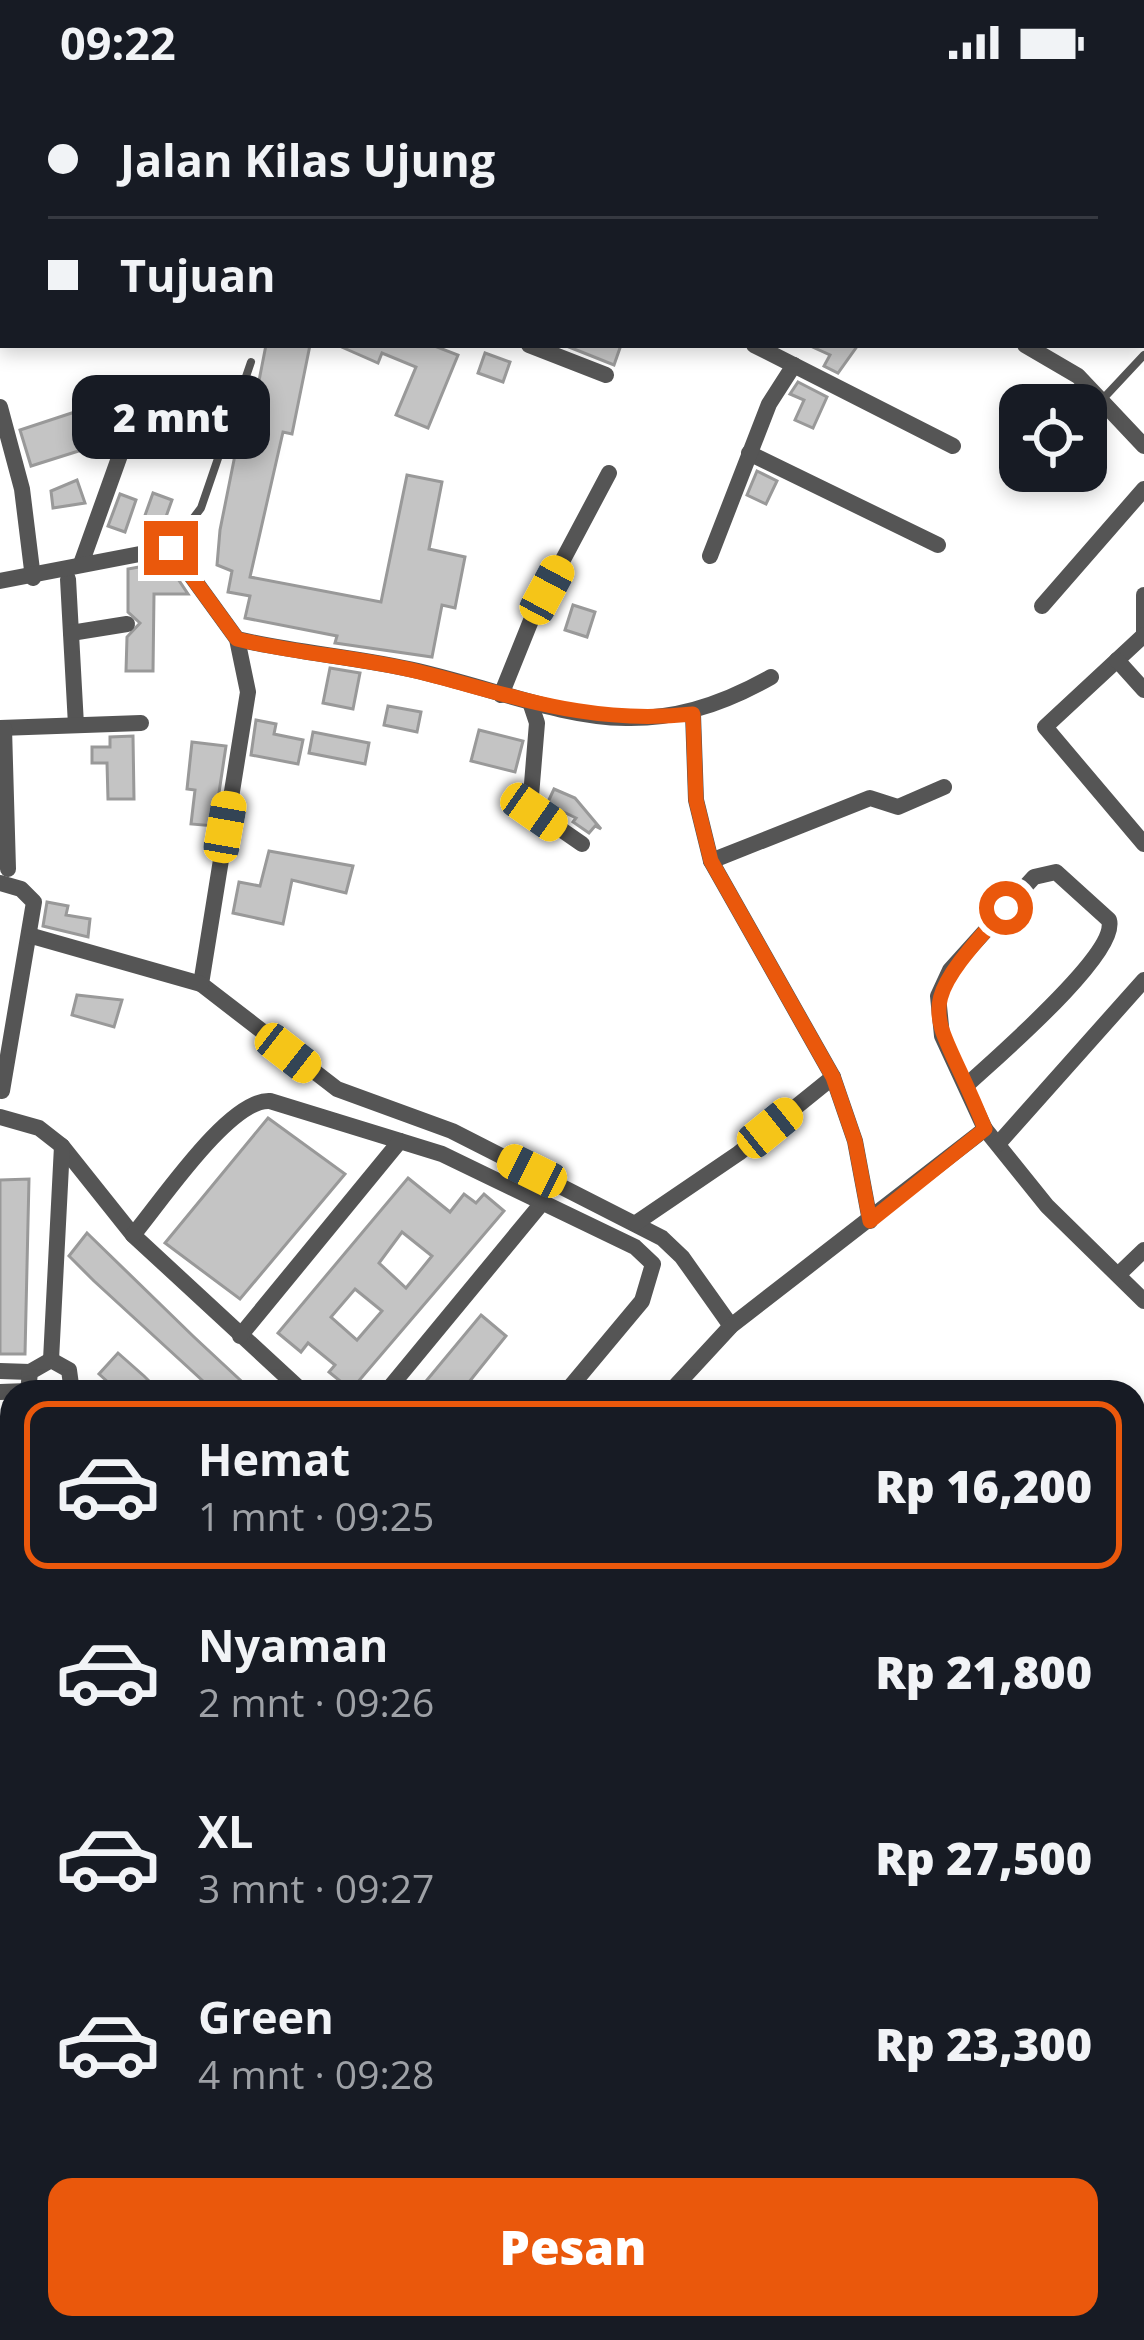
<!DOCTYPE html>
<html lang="id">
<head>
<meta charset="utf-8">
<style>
  :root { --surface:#171b24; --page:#20242c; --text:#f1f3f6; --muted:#9ea1a6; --line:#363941; --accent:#ea580c }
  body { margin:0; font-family:"Open Sans",sans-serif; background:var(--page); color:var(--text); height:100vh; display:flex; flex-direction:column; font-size:45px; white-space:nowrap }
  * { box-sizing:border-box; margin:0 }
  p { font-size:39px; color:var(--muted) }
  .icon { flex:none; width:66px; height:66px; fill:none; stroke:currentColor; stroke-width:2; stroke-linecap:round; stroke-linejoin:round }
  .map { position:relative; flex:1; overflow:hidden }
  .sheet { position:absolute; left:0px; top:1296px; width:1146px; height:960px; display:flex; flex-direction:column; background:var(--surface); border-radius:36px 36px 0 0; box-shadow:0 6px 18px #0003 }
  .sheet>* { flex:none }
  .guide { position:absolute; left:0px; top:0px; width:1146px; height:264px; box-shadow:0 6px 18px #0003; display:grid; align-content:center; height:264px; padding:0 48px; background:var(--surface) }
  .buttons { position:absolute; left:999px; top:300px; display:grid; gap:24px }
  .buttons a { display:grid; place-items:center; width:108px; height:108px; border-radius:24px; background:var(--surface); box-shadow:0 6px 18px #0003; font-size:60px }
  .end { position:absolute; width:54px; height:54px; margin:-27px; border:15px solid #ea580c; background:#fff; box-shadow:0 0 0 6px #fff }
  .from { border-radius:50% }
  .bubble { position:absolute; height:84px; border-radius:24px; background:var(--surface); box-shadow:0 6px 18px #0003; font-size:39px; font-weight:800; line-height:84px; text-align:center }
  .car { position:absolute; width:36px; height:72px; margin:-36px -18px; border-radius:15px; box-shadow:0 0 9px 3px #0007; background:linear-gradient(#f5c518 24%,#345 0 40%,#f5c518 0 76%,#345 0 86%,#f5c518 0) }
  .guide b { display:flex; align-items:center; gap:42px; height:114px; font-size:45px }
  .guide b+b { border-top:3px solid var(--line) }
  .guide i { width:30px; height:30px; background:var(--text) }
  ul { padding:21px 0 0; list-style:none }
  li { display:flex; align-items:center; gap:36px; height:168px; margin:0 24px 18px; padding:0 24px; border:6px solid transparent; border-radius:24px }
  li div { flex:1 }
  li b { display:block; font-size:45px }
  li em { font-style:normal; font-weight:800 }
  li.current { border-color:var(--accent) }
  li>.icon { width:108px; height:108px; stroke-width:1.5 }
  .action { display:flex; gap:24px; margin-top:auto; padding:24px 48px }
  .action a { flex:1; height:138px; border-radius:24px; background:var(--accent); color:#fff; font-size:48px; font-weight:800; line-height:138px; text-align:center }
  .status { display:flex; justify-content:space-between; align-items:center; height:84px; padding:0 60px; background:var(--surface); direction:ltr }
  .status svg { height:33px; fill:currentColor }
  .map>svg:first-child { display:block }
  .building { fill:#c4c4c4; stroke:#999; stroke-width:3; fill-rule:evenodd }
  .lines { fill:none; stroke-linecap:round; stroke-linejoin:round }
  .lane { stroke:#555; stroke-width:8 }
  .street { stroke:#555; stroke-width:16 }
  .route { stroke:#ea580c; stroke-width:15 }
</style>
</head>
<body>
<div class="status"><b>09:22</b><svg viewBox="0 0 49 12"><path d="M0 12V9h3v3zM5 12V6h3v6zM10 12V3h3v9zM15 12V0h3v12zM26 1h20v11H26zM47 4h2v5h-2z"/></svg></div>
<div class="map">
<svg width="1144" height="2256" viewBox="0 0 1144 2256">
  <rect width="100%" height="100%" fill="#fff"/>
  <g class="building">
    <path d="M266 261H310L292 350 283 348 250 493 381 518 407 391 442 398 429 465 465 473 455 524 442 521 432 573 335 559 337 552 245 534 250 512 228 508 232 487 217 481 220 446 238 356 247 358Z"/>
    <path d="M337 261H432L458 271 428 344 396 331 416 283 382 269 378 279Z"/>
    <path d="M564 261H621L614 281Z"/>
    <path d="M808 261H858L838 289 824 282 830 271Z"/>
    <path d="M485 269 510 278 503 298 478 289Z"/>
    <path d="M798 298 827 313 813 344 795 336 804 316 790 310Z"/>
    <path d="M93 322 104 359 31 382 20 346Z"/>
    <path d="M757 387 777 397 766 420 747 411Z"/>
    <path d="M77 396 85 419 53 424 51 407Z"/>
    <path d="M153 409 172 416 163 441 144 434Z"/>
    <path d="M120 410 136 416 125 448 108 442Z"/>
    <path d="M155 480 154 492H176L188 510H154L153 587H126L127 553 140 539 128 528V485Z"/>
    <path d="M573 521 595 528 587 553 565 546Z"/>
    <path d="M330 584 360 589 353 625 323 619Z"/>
    <path d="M388 622 421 628 417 648 384 641Z"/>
    <path d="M256 636 276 640 274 650 303 656 298 680 251 671Z"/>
    <path d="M479 646 523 657 515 688 471 677Z"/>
    <path d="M313 648 369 659 365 680 309 669Z"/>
    <path d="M133 652 134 715H108L107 679H92V663H110V653Z"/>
    <path d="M192 658 226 662 214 742 191 740 195 706 187 705Z"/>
    <path d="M554 705 575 714 601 745 595 742 589 749 573 738 576 734 547 720Z"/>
    <path d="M269 767 353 782 346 809 292 796 283 840 233 829 239 798 260 802Z"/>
    <path d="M47 818 68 822 66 831 90 835 88 853 43 842Z"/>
    <path d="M77 911 122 916 114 943 72 931Z"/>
    <path d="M268 1034 345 1090 240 1215 165 1159Z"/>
    <path d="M408 1094 450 1128 464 1110 476 1119 484 1110 504 1127 351 1306 329 1288 335 1281 308 1259 301 1268 278 1249ZM402 1148 432 1172 406 1204 379 1179ZM355 1205 382 1227 357 1256 331 1233Z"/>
    <path d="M29 1095 25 1270H0V1096Z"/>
    <path d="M87 1149 194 1253 253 1308H215L94 1197 69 1172Z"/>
    <path d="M481 1231 506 1252 461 1308H417Z"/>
    <path d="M118 1269 144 1292 160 1308H119L99 1290Z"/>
  </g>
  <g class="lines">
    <g class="lane">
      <path d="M1100 318 1144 271"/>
      <path d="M172 462 201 424 251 278"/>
    </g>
    <g class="street">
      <path d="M148 0 151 3"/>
      <path d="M306 0 309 3"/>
      <path d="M936 0 942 3"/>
      <path d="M197 3 200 0"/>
      <path d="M469 3 471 0"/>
      <path d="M639 3 641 0"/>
      <path d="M797 3 798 0"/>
      <path d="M0 161 3 159"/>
      <path d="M529 261 606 291"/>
      <path d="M754 261 953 362"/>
      <path d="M1025 261 1078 292 1144 362"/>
      <path d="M0 323 22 405 33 494"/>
      <path d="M749 369 938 461"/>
      <path d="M710 472 769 320 794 281"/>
      <path d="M81 480 124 360 127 305"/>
      <path d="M68 495 76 641"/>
      <path d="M0 497 171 464 237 555 248 608 201 900 337 1005 452 1047 662 1154 682 1173 731 1242"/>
      <path d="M1144 511V550"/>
      <path d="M1042 522 1144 405"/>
      <path d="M71 549 127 540"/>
      <path d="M1144 551 1045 643 1144 760"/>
      <path d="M237 555C296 569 358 573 418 587 556 620 633 671 771 593"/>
      <path d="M1117 576 1144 606"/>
      <path d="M501 611 532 534 609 389"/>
      <path d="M531 621 537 639 530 724 582 760"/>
      <path d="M693 630 696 716 711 777 833 993 855 1057 870 1137"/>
      <path d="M0 644 141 639"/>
      <path d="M4 644 8 785"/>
      <path d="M711 777 870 714 898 723 944 703"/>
      <path d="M0 799 21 805 34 818 2 1007"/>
      <path d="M32 852 201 900"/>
      <path d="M968 1000C996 974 1119 869 1109 836L1056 788 1034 793 950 886 938 912 942 952 985 1045 1047 1122 1144 1217"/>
      <path d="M0 1033 39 1044 62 1062 133 1151 303 1308"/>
      <path d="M998 1060 1144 896"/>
      <path d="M636 1139 739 1069 833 993"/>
      <path d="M133 1151C160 1119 230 1014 270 1017L400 1057"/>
      <path d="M1119 1190 1144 1166"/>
      <path d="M240 1252 400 1057 442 1070 635 1163 653 1180 642 1217 566 1308"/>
      <path d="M51 1276 62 1062"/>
      <path d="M0 1287 30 1288"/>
      <path d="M0 1308 28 1307"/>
      <path d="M28 1308 30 1288 51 1276 69 1286 72 1308"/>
      <path d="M386 1308 542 1119"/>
      <path d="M670 1308 731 1242 985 1045"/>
      <path d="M0 1566 12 1565"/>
      <path d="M1134 1567 1144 1566"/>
      <path d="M1134 1831H1144"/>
      <path d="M0 1934 12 1931"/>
      <path d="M1134 1965 1144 1964"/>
      <path d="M1134 2077 1144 2078"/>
      <path d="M0 2096 12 2093"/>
      <path d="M1134 2211 1144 2213"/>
      <path d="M157 2244V2256"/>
      <path d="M542 2244 543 2256"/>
      <path d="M627 2256 634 2244"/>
      <path d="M876 2256H907"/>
      <path d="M918 2256 931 2244"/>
    </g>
  </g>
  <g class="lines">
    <path class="route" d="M171 464 237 555C297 570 360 573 420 588 518 613 589 641 693 630L696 716 711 777 833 993 855 1057 870 1137 985 1045C936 919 904 936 1006 824"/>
  </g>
</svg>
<div class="buttons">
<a><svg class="icon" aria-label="locate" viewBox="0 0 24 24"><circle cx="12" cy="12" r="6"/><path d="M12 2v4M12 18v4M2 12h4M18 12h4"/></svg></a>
</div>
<i class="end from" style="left:1006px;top:824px"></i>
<i class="end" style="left:171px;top:464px"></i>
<div class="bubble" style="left:72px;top:291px;width:198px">2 mnt</div>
<i class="car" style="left:547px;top:506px;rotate:28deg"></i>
<i class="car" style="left:534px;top:728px;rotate:125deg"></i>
<i class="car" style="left:225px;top:743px;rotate:10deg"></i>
<i class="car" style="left:288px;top:969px;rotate:128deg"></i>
<i class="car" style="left:770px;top:1044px;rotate:51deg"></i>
<i class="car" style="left:532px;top:1087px;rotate:296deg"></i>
<div class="guide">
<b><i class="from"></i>Jalan Kilas Ujung</b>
<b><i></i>Tujuan</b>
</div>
<section class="sheet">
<ul>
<li class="current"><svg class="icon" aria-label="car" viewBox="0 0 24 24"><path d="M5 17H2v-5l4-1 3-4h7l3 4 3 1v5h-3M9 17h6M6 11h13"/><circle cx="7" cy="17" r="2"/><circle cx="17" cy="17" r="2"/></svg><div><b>Hemat</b><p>1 mnt · 09:25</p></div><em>Rp 16,200</em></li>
<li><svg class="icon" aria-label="car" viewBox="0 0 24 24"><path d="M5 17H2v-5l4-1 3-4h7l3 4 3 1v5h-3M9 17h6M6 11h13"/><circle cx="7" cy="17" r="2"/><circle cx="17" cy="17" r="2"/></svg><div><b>Nyaman</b><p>2 mnt · 09:26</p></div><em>Rp 21,800</em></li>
<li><svg class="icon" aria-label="car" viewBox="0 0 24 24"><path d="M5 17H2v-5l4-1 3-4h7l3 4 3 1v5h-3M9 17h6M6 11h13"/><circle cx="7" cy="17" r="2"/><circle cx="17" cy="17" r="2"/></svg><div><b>XL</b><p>3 mnt · 09:27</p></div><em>Rp 27,500</em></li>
<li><svg class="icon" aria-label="car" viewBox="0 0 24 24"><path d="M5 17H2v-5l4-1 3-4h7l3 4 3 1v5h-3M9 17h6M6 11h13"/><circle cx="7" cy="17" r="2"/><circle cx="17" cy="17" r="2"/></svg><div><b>Green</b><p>4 mnt · 09:28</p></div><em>Rp 23,300</em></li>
</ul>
<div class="action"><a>Pesan</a></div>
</section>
</div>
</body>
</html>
